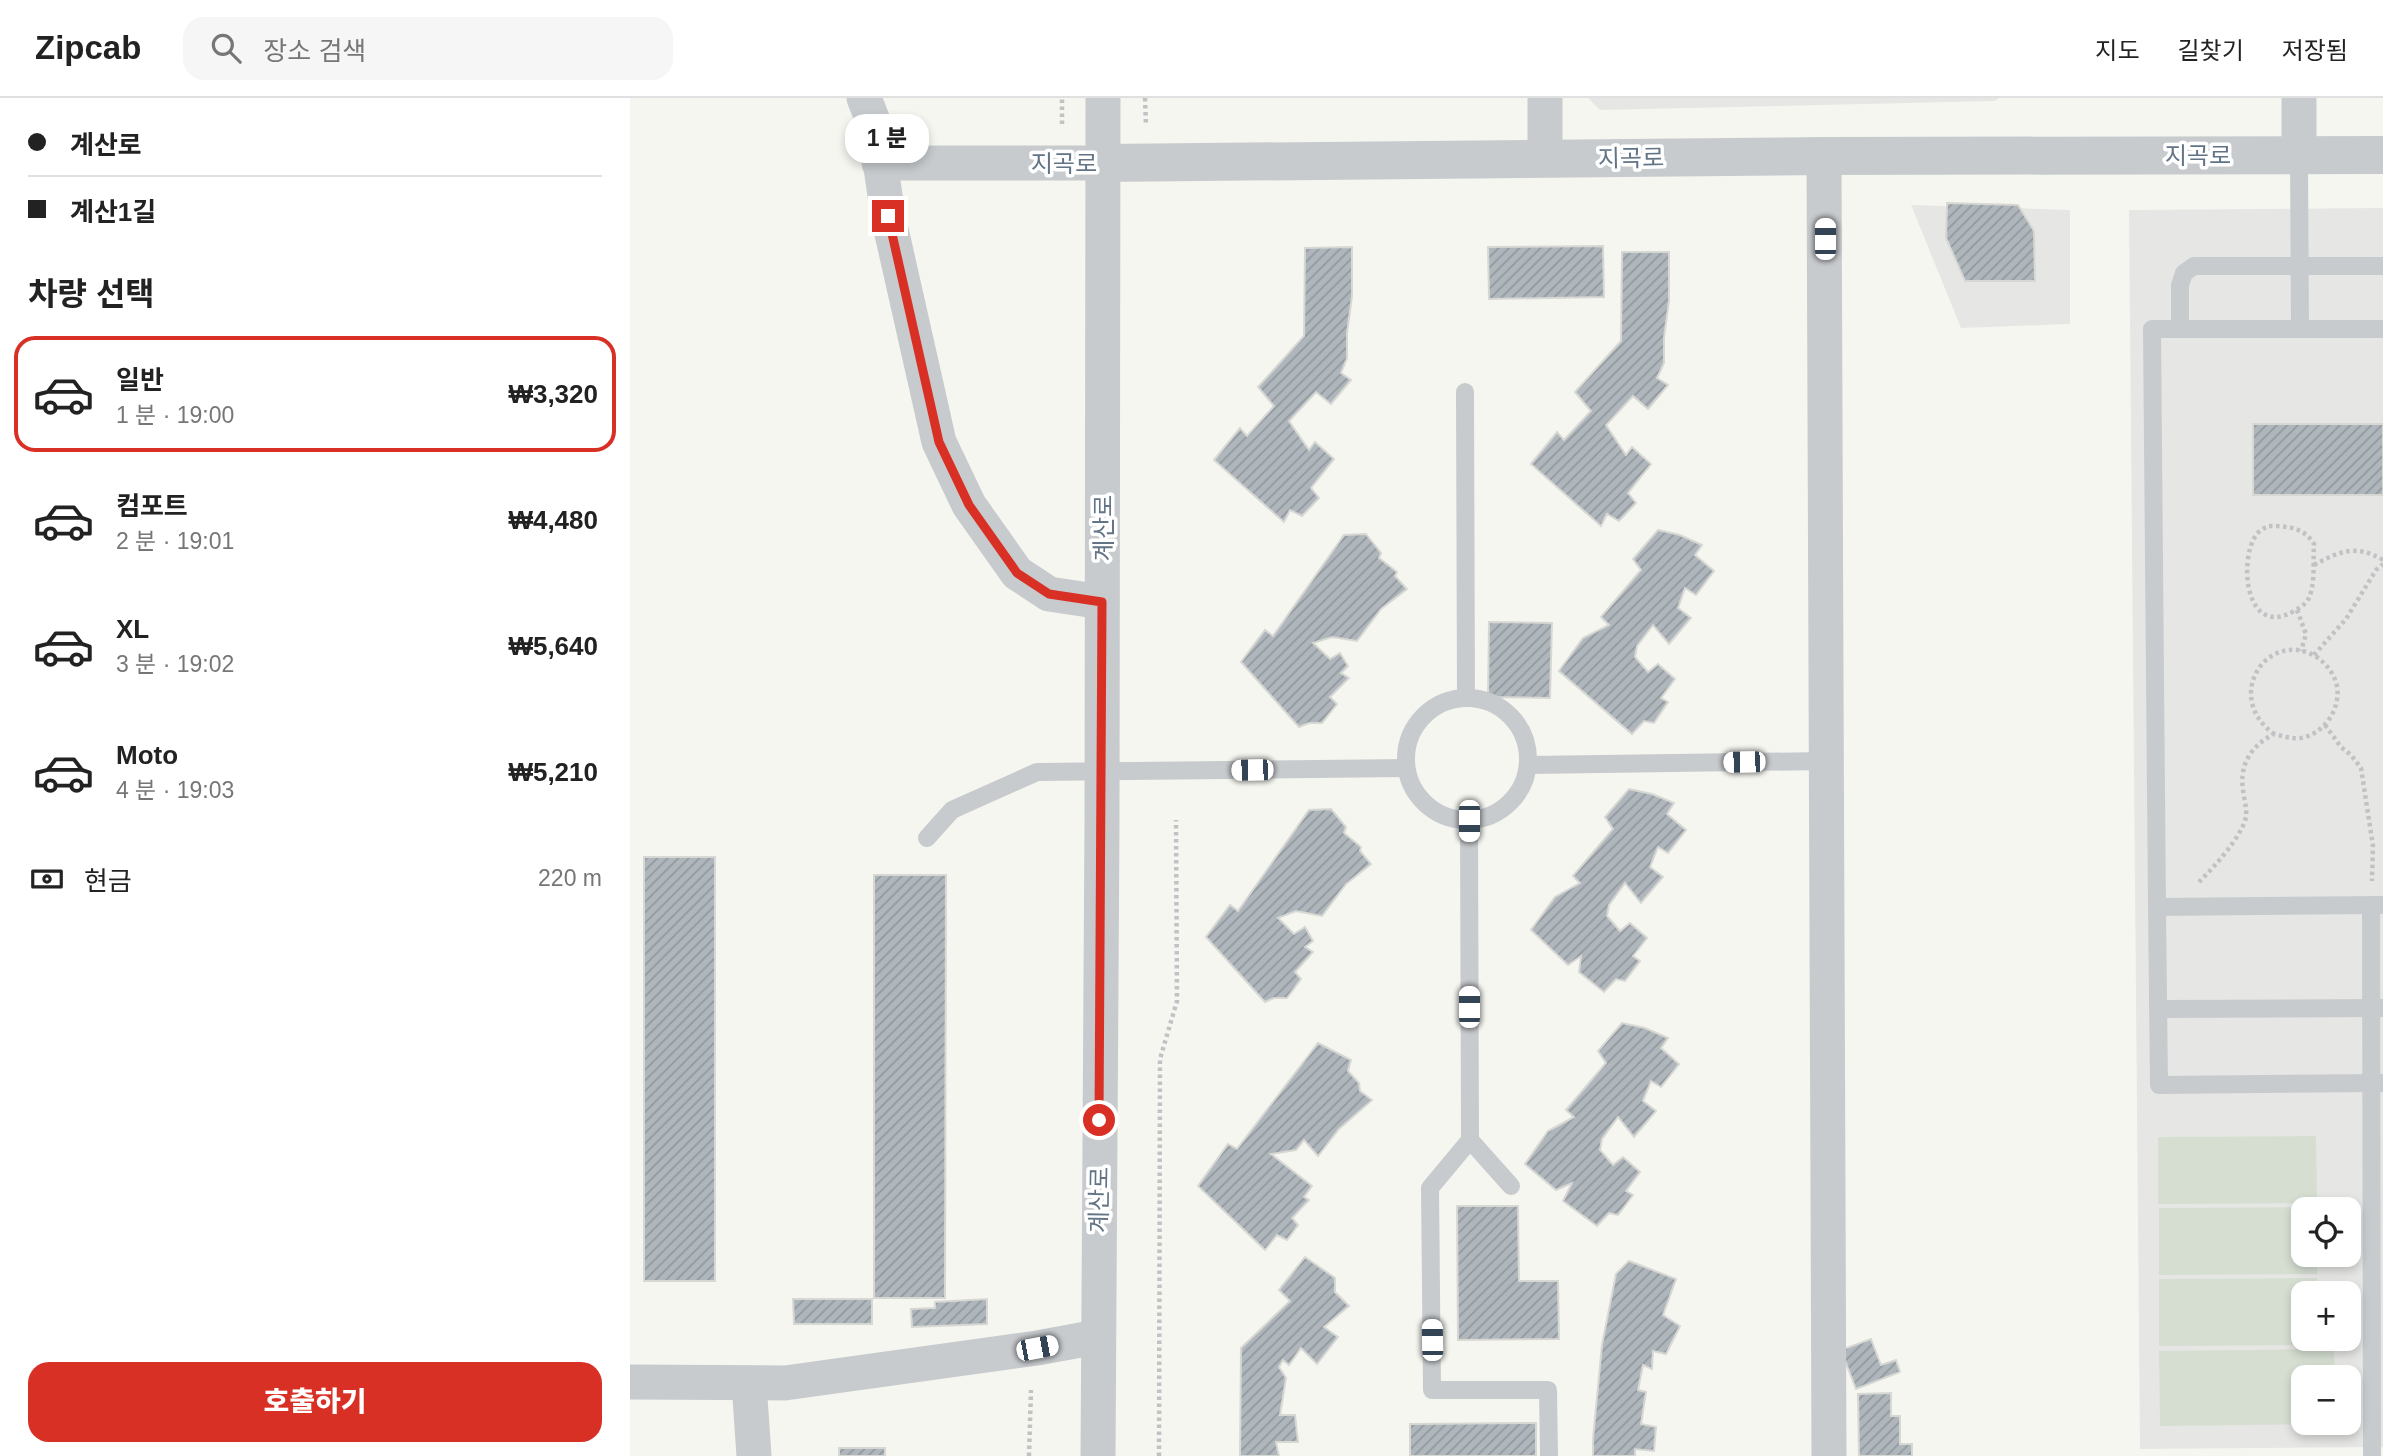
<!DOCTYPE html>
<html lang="ko">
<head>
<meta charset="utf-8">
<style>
  :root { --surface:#fff; --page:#f6f6f6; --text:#222; --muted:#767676; --line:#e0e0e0; --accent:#d93025 }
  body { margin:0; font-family:Helvetica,"Noto Sans KR",sans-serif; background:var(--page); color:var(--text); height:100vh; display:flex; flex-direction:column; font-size:26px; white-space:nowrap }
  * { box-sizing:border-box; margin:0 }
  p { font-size:23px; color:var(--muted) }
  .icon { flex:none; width:38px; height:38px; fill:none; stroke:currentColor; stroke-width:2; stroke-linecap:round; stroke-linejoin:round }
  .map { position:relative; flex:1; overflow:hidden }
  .details { display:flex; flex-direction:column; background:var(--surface); width:630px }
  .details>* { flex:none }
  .hud { display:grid; align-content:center; height:154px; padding:0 28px; background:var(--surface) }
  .controls { position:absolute; left:1661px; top:1099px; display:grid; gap:14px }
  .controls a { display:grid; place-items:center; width:70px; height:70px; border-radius:14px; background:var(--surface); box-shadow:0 4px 10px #0003; font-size:35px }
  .end { position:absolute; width:32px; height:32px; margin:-16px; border:9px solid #d93025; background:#fff; box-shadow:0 0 0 4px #fff }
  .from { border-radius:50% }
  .bubble { position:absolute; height:49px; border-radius:21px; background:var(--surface); box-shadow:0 4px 10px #0003; font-size:23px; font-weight:800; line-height:49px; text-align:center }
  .car { position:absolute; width:21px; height:42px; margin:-21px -10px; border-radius:9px; box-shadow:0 0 5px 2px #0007; background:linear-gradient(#fff 24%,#345 0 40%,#fff 0 76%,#345 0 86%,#fff 0) }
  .hud b { display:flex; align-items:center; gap:24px; height:66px; font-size:26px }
  .hud b+b { border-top:2px solid var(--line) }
  .hud i { width:18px; height:18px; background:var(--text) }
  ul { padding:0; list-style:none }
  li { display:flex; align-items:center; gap:21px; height:116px; margin:0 14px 10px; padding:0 14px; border:4px solid transparent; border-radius:21px }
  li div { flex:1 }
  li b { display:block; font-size:26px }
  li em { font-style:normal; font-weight:800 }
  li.current { border-color:var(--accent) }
  li>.icon { width:63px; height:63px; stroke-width:1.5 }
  h2 { padding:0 28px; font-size:32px; line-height:84px }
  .pay { display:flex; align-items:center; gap:18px; height:77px; padding:0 28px; font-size:26px }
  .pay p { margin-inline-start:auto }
  .primary-button { display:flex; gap:14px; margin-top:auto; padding:14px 28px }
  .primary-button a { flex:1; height:80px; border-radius:21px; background:var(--accent); color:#fff; font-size:28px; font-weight:800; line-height:80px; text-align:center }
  header { display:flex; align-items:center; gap:42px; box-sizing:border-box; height:98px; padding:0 35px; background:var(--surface); border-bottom:2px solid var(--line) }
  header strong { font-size:33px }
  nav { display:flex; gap:38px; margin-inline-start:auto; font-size:24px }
  .search { width:490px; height:63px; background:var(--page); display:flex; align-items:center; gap:18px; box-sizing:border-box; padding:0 24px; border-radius:21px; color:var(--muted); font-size:26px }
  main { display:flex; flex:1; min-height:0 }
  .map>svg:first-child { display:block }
  .built { fill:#e6e7e5; fill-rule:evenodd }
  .grass { fill:#d6ded2 }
  .building { fill:url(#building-hatch); stroke:#d7d7d4; stroke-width:2 }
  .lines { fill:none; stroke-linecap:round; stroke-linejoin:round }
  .path { stroke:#c0c2c4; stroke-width:4.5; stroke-dasharray:3.5 3.5; stroke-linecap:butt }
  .service { stroke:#c8cbce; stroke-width:18 }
  .minor { stroke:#c8cbce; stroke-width:35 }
  .tertiary { stroke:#c8cbce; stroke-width:38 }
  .route { stroke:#d93025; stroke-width:9 }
  .labels { text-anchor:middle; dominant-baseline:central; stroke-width:7; stroke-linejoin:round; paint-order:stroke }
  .street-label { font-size:24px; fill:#627485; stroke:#fff }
</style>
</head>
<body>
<header>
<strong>Zipcab</strong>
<div class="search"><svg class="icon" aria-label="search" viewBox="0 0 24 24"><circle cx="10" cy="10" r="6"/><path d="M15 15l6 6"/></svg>장소 검색</div>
<nav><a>지도</a><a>길찾기</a><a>저장됨</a></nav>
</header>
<main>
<section class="details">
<div class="hud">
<b><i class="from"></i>계산로</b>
<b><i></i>계산1길</b>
</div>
<h2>차량 선택</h2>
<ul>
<li class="current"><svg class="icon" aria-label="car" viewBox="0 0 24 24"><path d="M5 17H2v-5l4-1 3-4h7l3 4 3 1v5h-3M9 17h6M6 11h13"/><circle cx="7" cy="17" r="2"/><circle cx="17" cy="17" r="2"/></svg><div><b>일반</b><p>1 분 · 19:00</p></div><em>₩3,320</em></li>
<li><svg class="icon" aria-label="car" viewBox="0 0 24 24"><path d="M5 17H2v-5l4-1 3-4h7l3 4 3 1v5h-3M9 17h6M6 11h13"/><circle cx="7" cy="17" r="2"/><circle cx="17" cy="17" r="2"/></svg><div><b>컴포트</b><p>2 분 · 19:01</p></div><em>₩4,480</em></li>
<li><svg class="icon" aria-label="car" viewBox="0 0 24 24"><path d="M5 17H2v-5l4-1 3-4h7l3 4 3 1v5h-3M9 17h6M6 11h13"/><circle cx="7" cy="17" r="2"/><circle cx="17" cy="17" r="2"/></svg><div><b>XL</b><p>3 분 · 19:02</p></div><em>₩5,640</em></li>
<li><svg class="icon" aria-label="car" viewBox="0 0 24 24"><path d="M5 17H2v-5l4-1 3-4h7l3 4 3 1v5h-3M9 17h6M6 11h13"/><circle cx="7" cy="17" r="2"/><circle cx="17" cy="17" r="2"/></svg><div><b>Moto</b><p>4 분 · 19:03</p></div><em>₩5,210</em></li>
</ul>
<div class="pay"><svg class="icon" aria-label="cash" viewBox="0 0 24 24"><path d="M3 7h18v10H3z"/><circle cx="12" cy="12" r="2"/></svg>현금<p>220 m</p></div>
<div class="primary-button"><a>호출하기</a></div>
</section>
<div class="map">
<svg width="1753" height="1358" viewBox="0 0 1753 1358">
  <defs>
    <pattern id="building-hatch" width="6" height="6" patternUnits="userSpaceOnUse" patternTransform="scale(1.75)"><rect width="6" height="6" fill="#afb7bc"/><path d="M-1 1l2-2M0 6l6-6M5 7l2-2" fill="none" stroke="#92999e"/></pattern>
  </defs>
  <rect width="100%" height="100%" fill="#f6f6f1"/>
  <g class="built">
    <path d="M958 0H1369L1365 3 970 12Z"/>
    <path d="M1281 107 1440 112V226L1331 230Z"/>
    <path d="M1753 110V1349L1510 1351 1499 112ZM1673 1111H1718V1157H1673ZM1673 1195H1718V1241H1673ZM1673 1279H1718V1325H1673Z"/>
  </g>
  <g class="grass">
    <path d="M1686 1038 1687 1105 1528 1106V1039Z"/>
    <path d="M1687 1109V1111H1673V1157H1687V1176L1529 1177V1110Z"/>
    <path d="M1687 1180V1195H1673V1241H1687V1247L1529 1248V1181Z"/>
    <path d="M1704 1251 1705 1279H1673V1325L1705 1326 1530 1328 1529 1253Z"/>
  </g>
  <g class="building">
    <path d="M1317 105 1388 107 1404 133 1405 183H1335L1316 140Z"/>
    <path d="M973 148 974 199 859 201 858 149Z"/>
    <path d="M722 149V198L717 235V260L711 275 721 282 701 306 686 294 659 323 679 352 685 344 704 361 681 390 689 400 672 418 660 412 654 424 584 362 610 330 617 338 644 308 628 289 674 238 675 150Z"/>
    <path d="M992 154H1039V203L1034 239V265L1027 280 1038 287 1018 311 1003 298 976 327 996 357 1002 349 1021 366 998 395 1006 405 989 423 977 416 971 428 901 366 927 334 934 342 961 313 945 294 991 243Z"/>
    <rect x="1623" y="326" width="130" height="71"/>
    <path d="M1028 432 1050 437 1072 447 1065 457 1084 473 1066 497 1055 490 1048 510 1061 520 1039 546 1023 527 1007 548 1005 559 1018 574 1028 566 1045 581 1031 600 1038 604 1024 625 1014 623 1002 636 929 573 953 540 979 527 971 519 1011 472 1003 461Z"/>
    <path d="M736 436 751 455 749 460 767 474 765 478 777 491 751 511 727 543 702 539 683 545 700 561 710 555 718 568 711 575 719 580 700 599 707 606 692 625H679L669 629 611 564 635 532 643 538 714 437Z"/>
    <path d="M859 524 922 525 920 600 858 599Z"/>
    <path d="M999 691 1022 696 1044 705 1037 716 1056 732 1038 755 1028 749 1020 769 1033 779 1011 805 995 785 979 807 977 818 990 833 1000 825 1017 840 1003 858 1010 863 995 883 986 881 974 894 949 874 951 858 938 867 901 832 925 799 950 785 943 778 983 731 975 719Z"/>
    <path d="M701 711 716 729 714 735 731 749 730 753 741 766 716 786 692 818 666 813 648 820 664 836 675 829 683 843 675 849 683 854 665 874 671 881 657 900H644L635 904 576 839 600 807 608 813 679 712Z"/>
    <rect x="14" y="759" width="71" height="424"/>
    <path d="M244 777H316L315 1200H244Z"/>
    <path d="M992 925 1015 930 1038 940 1031 950 1049 966 1031 989 1021 983 1013 1003 1026 1013 1004 1039 988 1019 972 1041 970 1052 983 1067 993 1059 1010 1074 996 1093 1003 1097 988 1117 979 1115 967 1128 933 1103 942 1085 926 1092 895 1066 918 1033 944 1019 936 1012 976 965 968 953Z"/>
    <path d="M688 945 721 962 718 973 729 985 730 993 742 1002 709 1031 688 1058 674 1042 666 1052 641 1056 682 1088 674 1099 679 1102 662 1120 668 1127 657 1142 647 1137 635 1152 568 1088 598 1046 607 1051Z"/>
    <path d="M827 1108H888L889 1183H928L929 1241 828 1242Z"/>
    <path d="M675 1159 705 1180V1194L719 1208 694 1229 708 1239 687 1266 671 1250 659 1267 653 1262 649 1269 656 1280 650 1317H665L668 1344H646L649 1358H610L611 1250 660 1203 649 1192Z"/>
    <path d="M999 1163 1046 1181 1033 1217 1050 1228 1036 1256 1023 1253 1022 1271 1013 1267 1008 1292 1016 1294 1011 1326 1026 1329 1024 1353 1005 1351V1358H963V1341L972 1247 986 1176Z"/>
    <path d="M163 1201H242V1226H164Z"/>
    <path d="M357 1201V1226L282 1229 281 1211 305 1210V1204Z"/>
    <path d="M1241 1241 1251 1267 1266 1262 1270 1274 1226 1291 1211 1252Z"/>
    <path d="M1261 1295V1318H1270V1346H1282V1358H1229L1228 1296Z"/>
    <path d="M906 1325V1358H780V1326Z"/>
    <rect x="209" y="1350" width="46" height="8"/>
  </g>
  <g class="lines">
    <g class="path">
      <path d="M515 0 516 27"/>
      <path d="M432 26V0"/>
      <path d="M1639 428C1656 428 1674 429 1684 446 1683 461 1685 479 1681 494 1679 504 1673 508 1664 513 1616 541 1608 464 1626 437 1629 433 1634 430 1639 428Z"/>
      <path d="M1684 467C1710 453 1726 446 1753 462"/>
      <path d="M1667 512 1676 536 1671 553"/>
      <path d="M1684 557 1716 521 1746 472 1753 466"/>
      <path d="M1695 627 1711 649 1721 657 1731 670 1743 748 1742 783"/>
      <path d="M1569 784C1584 769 1611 740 1616 719 1617 710 1614 701 1613 692 1609 666 1622 647 1644 636 1653 638 1661 641 1671 640 1694 636 1711 611 1707 588 1704 575 1696 565 1685 558 1638 531 1592 598 1644 636"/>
      <path d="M399 1358 401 1292"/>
      <path d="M529 1358 530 961 547 903 546 722"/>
    </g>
    <g class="service">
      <path d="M1669 57 1670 230"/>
      <path d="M1550 231V187L1554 175 1564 168H1753"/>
      <path d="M1753 231H1522L1527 809 1753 807"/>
      <path d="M835 294 836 600"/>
      <circle cx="837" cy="661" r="61"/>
      <path d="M899 667 1195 663"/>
      <path d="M839 723 840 1042 800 1090 802 1292H918L919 1358"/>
      <path d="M297 740 322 712 407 674 776 670"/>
      <path d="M1741 807 1742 1358"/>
      <path d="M1527 809 1529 987 1753 985"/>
      <path d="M1528 911 1752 910"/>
      <path d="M840 1042 881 1088"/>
    </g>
    <g class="minor">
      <path d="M234 0 245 28 258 118 309 344 339 407 387 475 419 496 472 504"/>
      <path d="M915 0V61"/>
      <path d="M1669 0V57"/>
      <path d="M1194 58 1199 1358"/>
      <path d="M249 65H473"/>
      <path d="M0 1284 155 1285 407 1250 467 1239"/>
      <path d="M119 1285 124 1358"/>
      <path d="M468 1358 472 724 473 0"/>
    </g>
    <path class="tertiary" d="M473 65 1194 58 1753 57"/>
  </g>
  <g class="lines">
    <path class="route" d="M258 118 309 344 339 407 387 475 419 496 472 504 469 1022"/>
  </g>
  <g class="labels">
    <g class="street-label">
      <text x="1568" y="57">지곡로</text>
      <text transform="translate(1001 60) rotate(-1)">지곡로</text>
      <text x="434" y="65">지곡로</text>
      <text transform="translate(473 430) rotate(-90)">계산로</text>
      <text transform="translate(469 1102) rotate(-89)">계산로</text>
    </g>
  </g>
</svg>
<div class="controls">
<a><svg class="icon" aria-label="locate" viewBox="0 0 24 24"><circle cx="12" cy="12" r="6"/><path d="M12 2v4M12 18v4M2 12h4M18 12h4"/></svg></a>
<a>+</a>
<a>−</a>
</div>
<i class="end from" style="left:469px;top:1022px"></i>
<i class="end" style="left:258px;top:118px"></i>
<div class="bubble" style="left:215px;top:16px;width:84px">1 분</div>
<i class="car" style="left:1195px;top:141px;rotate:0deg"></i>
<i class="car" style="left:1114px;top:664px;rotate:269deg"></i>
<i class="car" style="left:622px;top:672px;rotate:269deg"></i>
<i class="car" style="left:839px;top:723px;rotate:180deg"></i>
<i class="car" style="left:839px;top:909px;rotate:0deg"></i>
<i class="car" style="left:802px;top:1242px;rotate:359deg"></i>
<i class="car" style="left:407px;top:1250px;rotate:79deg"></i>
</div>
</main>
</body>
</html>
